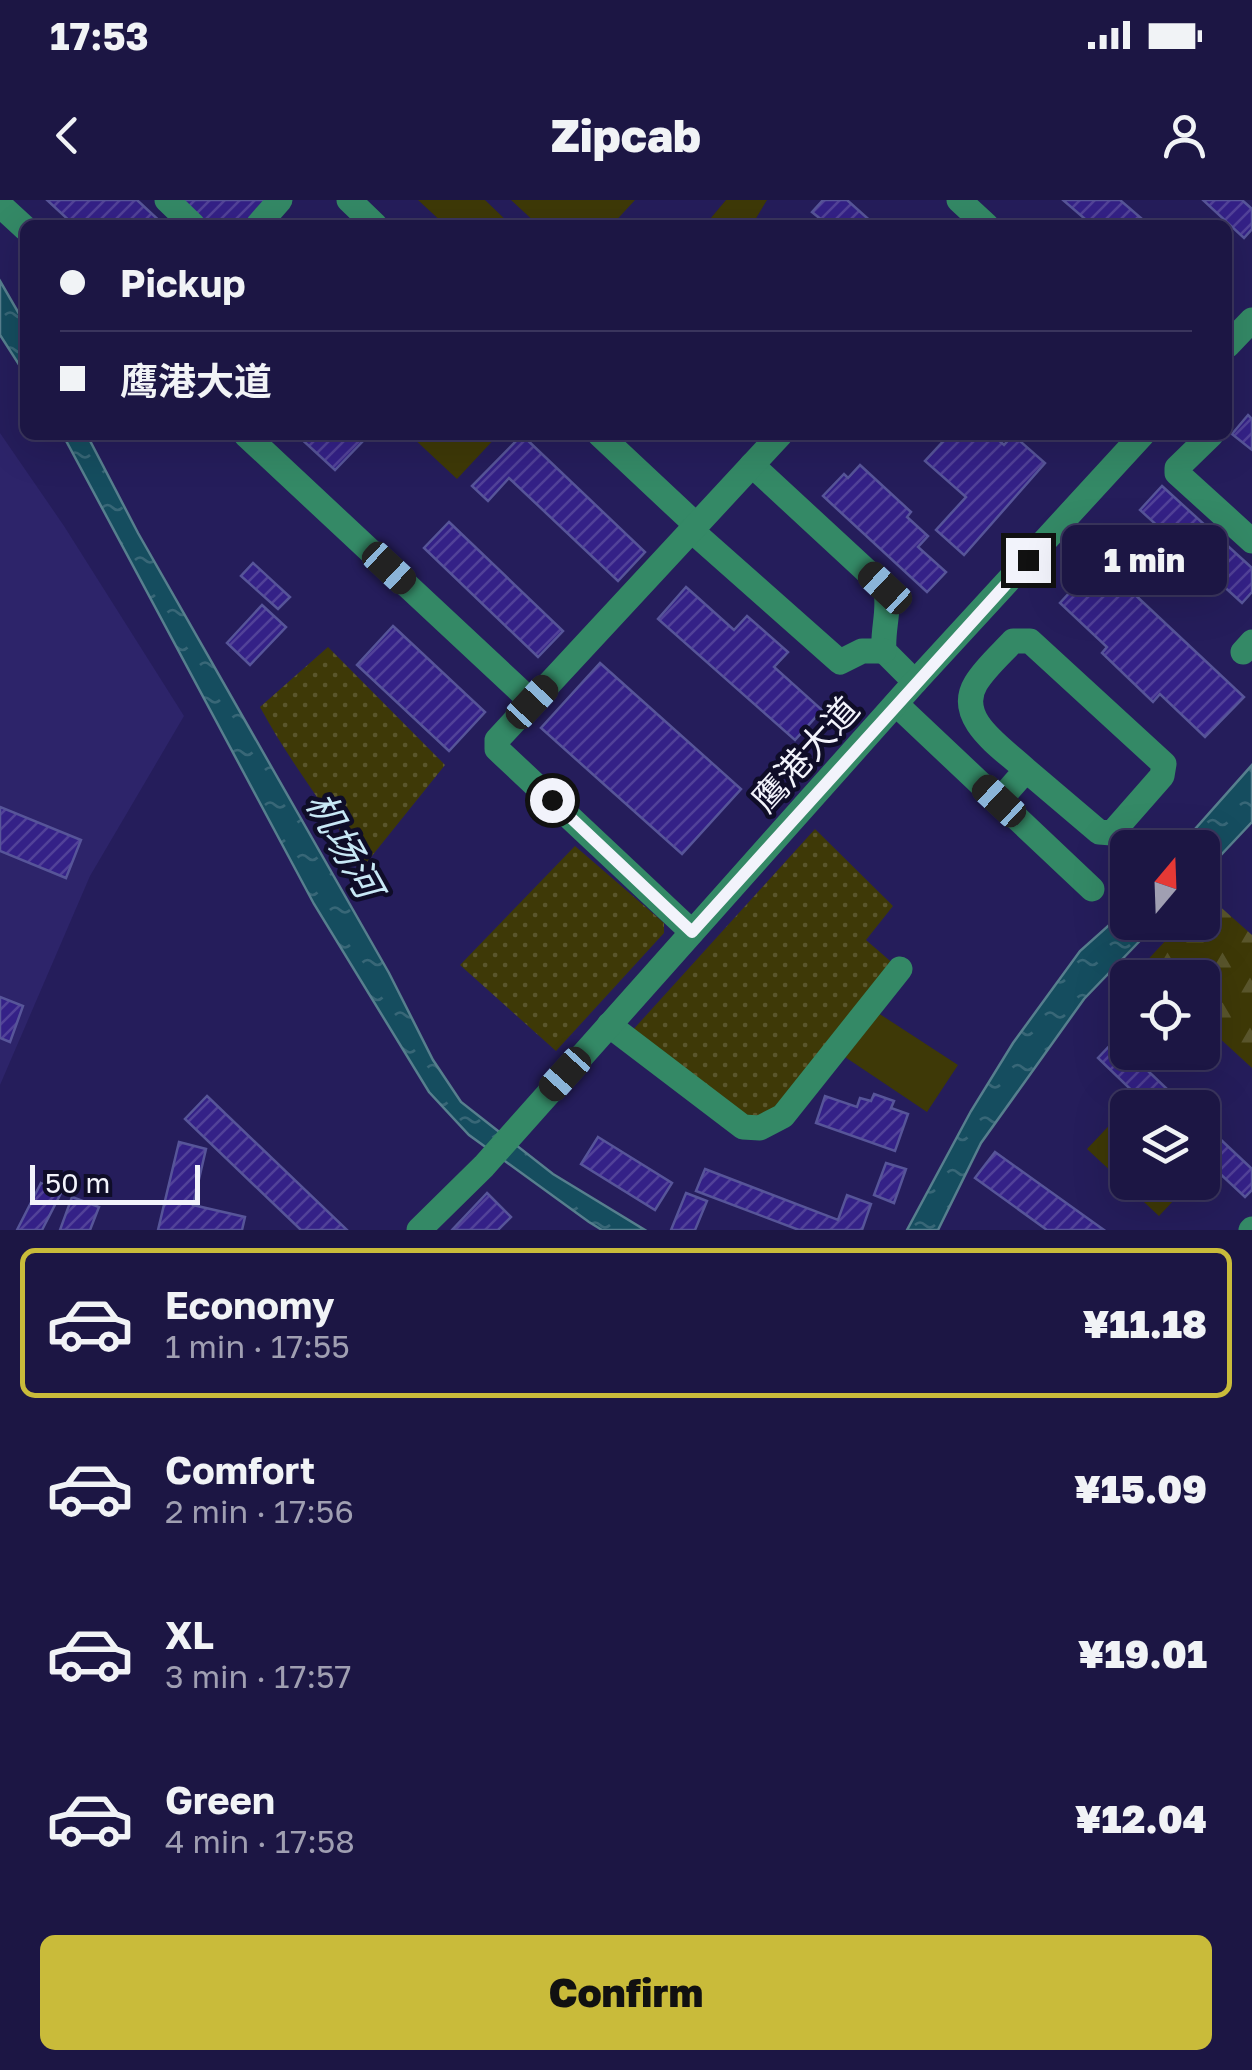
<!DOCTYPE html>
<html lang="en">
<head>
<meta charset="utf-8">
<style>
  :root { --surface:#1c1644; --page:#251f4b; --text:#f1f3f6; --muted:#a09fb2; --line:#3a355d; --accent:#c9bb3a }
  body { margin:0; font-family:"Golos Text","Noto Sans SC",sans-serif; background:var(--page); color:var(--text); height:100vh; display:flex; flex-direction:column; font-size:38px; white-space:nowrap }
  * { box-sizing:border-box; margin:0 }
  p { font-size:32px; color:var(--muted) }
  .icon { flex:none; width:55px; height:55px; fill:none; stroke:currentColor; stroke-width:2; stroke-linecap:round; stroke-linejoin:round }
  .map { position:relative; height:1030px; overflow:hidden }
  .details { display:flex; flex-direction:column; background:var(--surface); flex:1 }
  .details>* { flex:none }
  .banner { position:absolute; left:20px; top:20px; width:1212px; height:220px; border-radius:15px; box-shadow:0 10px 40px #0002,0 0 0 2px var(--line); display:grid; align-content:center; height:220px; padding:0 40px; background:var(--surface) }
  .needle { width:65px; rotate:19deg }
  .controls { position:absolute; left:1110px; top:630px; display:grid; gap:20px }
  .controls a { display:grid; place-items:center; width:110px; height:110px; border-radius:15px; background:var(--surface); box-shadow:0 10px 40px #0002,0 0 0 2px var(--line); font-size:50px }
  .scale { position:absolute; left:30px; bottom:25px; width:170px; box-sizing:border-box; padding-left:10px; border:5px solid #f2f3fb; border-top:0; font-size:28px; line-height:35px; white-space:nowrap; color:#f2f3fb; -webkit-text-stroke:8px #0f0d28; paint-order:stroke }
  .end { position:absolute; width:45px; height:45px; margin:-22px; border:12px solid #f2f3fb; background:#111; box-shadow:0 0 0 5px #111 }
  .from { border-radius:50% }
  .bubble { position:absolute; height:70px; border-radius:15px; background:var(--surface); box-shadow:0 10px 40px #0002,0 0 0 2px var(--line); font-size:32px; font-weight:800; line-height:70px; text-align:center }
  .car { position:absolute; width:30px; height:60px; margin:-30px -15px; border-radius:12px; box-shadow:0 0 8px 2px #0007; background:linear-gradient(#222 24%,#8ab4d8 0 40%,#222 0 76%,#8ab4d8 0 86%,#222 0) }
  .banner b { display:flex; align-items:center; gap:35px; height:95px; font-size:38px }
  .banner b+b { border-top:2px solid var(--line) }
  .banner i { width:25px; height:25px; background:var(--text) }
  ul { padding:18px 0 0; list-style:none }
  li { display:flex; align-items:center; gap:30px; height:150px; margin:0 20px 15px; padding:0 20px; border:5px solid transparent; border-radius:15px }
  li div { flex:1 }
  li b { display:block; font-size:38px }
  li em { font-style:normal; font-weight:800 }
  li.selected { border-color:var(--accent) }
  li>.icon { width:90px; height:90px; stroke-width:1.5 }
  .primary-button { display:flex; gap:20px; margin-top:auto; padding:20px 40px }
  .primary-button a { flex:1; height:115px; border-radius:15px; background:var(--accent); color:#111; font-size:40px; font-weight:800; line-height:115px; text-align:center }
  .status { display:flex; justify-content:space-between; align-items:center; height:70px; padding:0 50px; background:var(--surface); direction:ltr }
  .status svg { height:28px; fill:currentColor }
  header { display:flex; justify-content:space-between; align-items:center; height:130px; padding:0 40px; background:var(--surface); font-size:45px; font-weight:800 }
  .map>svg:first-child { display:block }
  .built { fill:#2d246a }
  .grass { fill:url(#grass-dots) }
  .forest { fill:url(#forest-firs) }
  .green { fill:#3e3907 }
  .water { fill:url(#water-ripples); stroke:#577f8e; stroke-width:2.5 }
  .building { fill:url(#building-hatch); stroke:#575599; stroke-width:2.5 }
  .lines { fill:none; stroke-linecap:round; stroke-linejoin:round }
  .minor { stroke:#348966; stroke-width:25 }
  .route { stroke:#f2f3fb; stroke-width:12 }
  .labels { text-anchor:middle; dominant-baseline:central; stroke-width:9; stroke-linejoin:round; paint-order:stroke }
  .street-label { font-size:35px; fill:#f2f3fb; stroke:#0f0d28 }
  .water-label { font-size:38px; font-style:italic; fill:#c8e8f5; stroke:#0f0d28 }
</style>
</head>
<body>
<div class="status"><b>17:53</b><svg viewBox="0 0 49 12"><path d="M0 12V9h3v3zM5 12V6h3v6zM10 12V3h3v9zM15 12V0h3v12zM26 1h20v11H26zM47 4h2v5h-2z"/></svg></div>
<header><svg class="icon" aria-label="back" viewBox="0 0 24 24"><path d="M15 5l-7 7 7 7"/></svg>Zipcab<svg class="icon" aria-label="person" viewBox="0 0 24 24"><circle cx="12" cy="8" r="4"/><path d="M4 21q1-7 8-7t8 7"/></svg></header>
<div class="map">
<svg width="1252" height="1030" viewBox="0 0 1252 1030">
  <defs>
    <pattern id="grass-dots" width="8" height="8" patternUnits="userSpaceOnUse" patternTransform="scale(2.5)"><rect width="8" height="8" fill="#3e3907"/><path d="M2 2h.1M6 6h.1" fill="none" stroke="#5a562c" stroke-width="1.8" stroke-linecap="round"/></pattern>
    <pattern id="forest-firs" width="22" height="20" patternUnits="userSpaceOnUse" patternTransform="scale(2.5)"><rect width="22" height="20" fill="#3e3907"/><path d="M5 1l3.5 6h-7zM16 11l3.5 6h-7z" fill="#5a562c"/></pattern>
    <pattern id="water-ripples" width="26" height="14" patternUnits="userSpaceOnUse" patternTransform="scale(2.5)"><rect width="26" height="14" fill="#154d5f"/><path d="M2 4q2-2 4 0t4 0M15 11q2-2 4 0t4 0" fill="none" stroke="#386777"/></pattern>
    <pattern id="building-hatch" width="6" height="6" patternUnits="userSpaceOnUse" patternTransform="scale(2.5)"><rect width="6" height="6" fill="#342187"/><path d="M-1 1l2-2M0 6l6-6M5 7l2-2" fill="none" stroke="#524299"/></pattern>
  </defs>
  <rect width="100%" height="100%" fill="#251d5b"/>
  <path class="built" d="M0 233 64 326 184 516 90 676 0 885Z"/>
  <g class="grass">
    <path d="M328 447 445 565 363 667C330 612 290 563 260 507Z"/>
    <path d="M815 629 893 706 866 740 896 766 785 897 767 914 743 918 631 832Z"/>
    <path d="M575 646 664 723V733L556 851 460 765Z"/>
  </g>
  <path class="forest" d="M1207 695 1252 735V868L1203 823 1202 778 1153 777 1141 767 1182 723 1202 722 1203 700Z"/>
  <g class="green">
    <path d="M418 0H485L511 25H445Z"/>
    <path d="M511 0H635L612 25H538Z"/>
    <path d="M726 0H767L752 25H705Z"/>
    <path d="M410 235H498L457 279Z"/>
    <path d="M872 809 958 865 927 912 842 855Z"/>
    <path d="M1120 914 1127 920 1128 982 1190 983 1159 1016 1087 949Z"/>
  </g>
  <g class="water">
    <path d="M0 81 25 124V174L0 135Z"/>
    <path d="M63 235H87L138 333 389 773 433 860 461 902 553 974 645 1030H602L589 1022 469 935 429 892 314 704Z"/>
    <path d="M1252 565V622L1203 674 1202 648 1179 647Z"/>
    <path d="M1127 709 1128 722 1157 723 1084 799 981 943 938 1030H907L971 911 1013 843 1080 751Z"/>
  </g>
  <g class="building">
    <path d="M47 0H137L164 25H74Z"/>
    <path d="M175 0H267L244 25H203Z"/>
    <path d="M823 0H847L875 25H828L812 12Z"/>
    <path d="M1063 0H1120L1149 25H1092Z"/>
    <path d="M1203 0H1242L1252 9V29L1244 38Z"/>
    <path d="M1248 215 1252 219V250L1232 234Z"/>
    <path d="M297 235H357L363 241 335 270Z"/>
    <path d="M522 235 645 352 618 381 509 278 488 301 472 286Z"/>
    <path d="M949 235H993L1004 245 1013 235 1045 263 964 355 936 330 966 297 925 261Z"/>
    <path d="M860 265 911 312 907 317 928 336 918 347 946 372 927 392 823 296 844 274 848 278Z"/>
    <path d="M1162 286 1252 368V392L1242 403 1140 310Z"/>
    <path d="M449 322 563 431 538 457 424 348Z"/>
    <path d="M1099 361 1244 497 1205 537 1160 494 1153 502 1102 453 1107 447 1060 403Z"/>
    <path d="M253 363 290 397 278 409 241 376Z"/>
    <path d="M686 387 734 430 747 416 788 452 774 467 822 510 795 540 658 419Z"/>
    <path d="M262 405 286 427 250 465 227 443Z"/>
    <path d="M393 426 485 512 449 551 357 465Z"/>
    <path d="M600 463 741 589 682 654 541 528Z"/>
    <path d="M0 607 81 640 66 678 0 651Z"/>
    <path d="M0 797 23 806 10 842 0 838Z"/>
    <path d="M1115 840 1128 852 1187 908H1150L1098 858Z"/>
    <path d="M874 894 894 901 891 908 908 914 895 951 816 923 825 896 857 907 860 898 871 901Z"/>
    <path d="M207 896 347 1030H301L185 919Z"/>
    <path d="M1202 922 1252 969V990L1245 997 1202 957Z"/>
    <path d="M598 937 672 983 655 1010 581 964Z"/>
    <path d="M179 942 206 949 193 1005 245 1017 242 1030H158Z"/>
    <path d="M995 952 1104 1030H1047L975 978Z"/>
    <path d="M886 963 906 969 894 1003 874 995Z"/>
    <path d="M705 969 838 1020 847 995 871 1004 862 1030H799L696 991Z"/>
    <path d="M41 983 61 993 42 1030H17Z"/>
    <path d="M487 993 511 1017 498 1030H452Z"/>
    <path d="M686 993 707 1001 695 1030H671Z"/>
    <path d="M72 997 99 1007 90 1030H60Z"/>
  </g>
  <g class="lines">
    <g class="minor">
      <path d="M167 0 193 25"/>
      <path d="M349 0 375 25"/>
      <path d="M959 0 986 25"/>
      <path d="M0 5 25 28"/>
      <path d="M258 25 280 0"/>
      <path d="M1228 145 1252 120"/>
      <path d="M246 235 532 502"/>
      <path d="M600 235 696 325"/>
      <path d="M1211 235 1177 268V273L1252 341"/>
      <path d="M752 265 885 388C891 407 882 429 884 451L915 482"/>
      <path d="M691 330 840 462 862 451H884"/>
      <path d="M1243 452 1252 442"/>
      <path d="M896 504 1092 689"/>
      <path d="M999 601 1026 570C1003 548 954 519 976 483 985 468 1001 454 1013 441H1030L1164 564 1162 576 1112 633 1099 632 1026 570"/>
      <path d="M692 732 497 549V540L780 235"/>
      <path d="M609 825 743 927 760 928 783 916 900 769"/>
      <path d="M419 1030 484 966 915 482 1142 235"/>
      <path d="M1251 1030 1252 1029"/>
    </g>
  </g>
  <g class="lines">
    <path class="route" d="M552 600 692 732 1028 360"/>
  </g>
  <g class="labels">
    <g class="street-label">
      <text transform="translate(805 554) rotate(-48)">鹰港大道</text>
    </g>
    <g class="water-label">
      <text transform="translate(345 644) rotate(61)">机场河</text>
    </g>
  </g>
</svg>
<div class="controls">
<a><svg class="needle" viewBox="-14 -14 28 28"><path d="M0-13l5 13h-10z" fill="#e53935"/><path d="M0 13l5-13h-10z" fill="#a09fb2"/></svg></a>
<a><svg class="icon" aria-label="locate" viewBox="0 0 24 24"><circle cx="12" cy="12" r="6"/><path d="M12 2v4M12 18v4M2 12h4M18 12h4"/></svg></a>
<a><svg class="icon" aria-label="layers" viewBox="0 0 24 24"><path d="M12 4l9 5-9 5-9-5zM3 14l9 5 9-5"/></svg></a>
</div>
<div class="scale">50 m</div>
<i class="end from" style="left:552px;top:600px"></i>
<i class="end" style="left:1028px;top:360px"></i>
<div class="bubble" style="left:1062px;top:325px;width:165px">1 min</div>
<i class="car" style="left:389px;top:368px;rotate:133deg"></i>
<i class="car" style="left:885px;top:388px;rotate:313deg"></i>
<i class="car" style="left:532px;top:502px;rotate:43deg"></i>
<i class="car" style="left:999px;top:601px;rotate:313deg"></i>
<i class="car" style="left:565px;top:874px;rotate:222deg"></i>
<div class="banner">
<b><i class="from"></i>Pickup</b>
<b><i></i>鹰港大道</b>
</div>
</div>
<section class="details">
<ul>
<li class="selected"><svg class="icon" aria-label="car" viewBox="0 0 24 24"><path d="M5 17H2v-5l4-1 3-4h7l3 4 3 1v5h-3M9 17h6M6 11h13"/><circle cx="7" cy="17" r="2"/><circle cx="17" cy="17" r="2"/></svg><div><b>Economy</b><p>1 min · 17:55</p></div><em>¥11.18</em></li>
<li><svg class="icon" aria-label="car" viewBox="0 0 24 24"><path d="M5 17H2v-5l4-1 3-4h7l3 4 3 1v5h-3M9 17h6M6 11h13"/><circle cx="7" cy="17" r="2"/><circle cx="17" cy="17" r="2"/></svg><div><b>Comfort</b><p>2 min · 17:56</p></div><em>¥15.09</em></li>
<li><svg class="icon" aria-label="car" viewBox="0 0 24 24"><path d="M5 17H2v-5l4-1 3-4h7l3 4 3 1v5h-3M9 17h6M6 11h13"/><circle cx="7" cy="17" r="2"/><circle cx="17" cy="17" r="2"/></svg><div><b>XL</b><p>3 min · 17:57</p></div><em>¥19.01</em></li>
<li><svg class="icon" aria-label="car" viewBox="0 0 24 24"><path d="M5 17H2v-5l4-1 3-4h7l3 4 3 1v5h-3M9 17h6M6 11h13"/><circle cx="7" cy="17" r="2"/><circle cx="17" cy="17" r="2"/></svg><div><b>Green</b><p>4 min · 17:58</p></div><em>¥12.04</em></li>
</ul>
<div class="primary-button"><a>Confirm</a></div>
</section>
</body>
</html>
